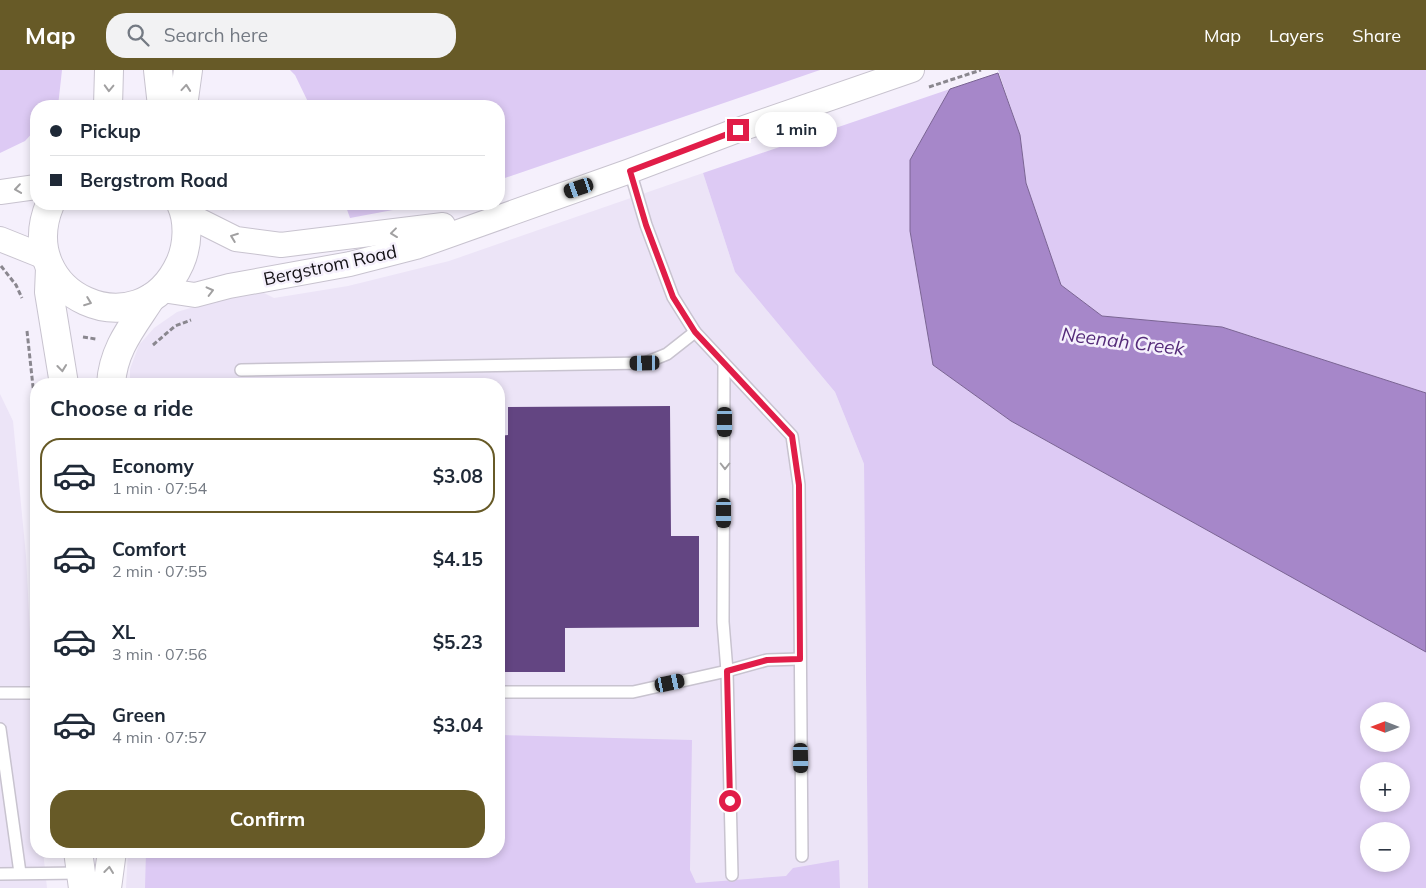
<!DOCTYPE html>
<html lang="en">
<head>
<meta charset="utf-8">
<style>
  :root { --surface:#fff; --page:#f2f2f3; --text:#1f2937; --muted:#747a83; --line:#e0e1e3; --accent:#675a27 }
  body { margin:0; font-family:Mulish,sans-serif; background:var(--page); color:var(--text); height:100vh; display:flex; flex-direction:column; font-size:19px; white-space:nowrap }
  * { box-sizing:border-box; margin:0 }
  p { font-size:16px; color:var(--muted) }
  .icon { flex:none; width:28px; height:28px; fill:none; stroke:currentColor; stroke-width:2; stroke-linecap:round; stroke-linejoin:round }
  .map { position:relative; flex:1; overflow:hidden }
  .side { position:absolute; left:30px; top:308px; width:475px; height:480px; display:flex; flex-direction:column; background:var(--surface); border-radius:20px; box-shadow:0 2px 8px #0003 }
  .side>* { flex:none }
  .banner { position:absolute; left:30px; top:30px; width:475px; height:110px; border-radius:20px; box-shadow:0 2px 8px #0003; display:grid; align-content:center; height:110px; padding:0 20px; background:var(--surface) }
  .needle { width:32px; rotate:270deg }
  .buttons { position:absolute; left:1360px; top:632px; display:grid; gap:10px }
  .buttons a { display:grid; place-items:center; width:50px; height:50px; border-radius:50%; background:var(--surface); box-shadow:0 2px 8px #0003; font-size:25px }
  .end { position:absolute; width:22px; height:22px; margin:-11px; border:6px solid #e11d48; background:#fff; box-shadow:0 0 0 2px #fff }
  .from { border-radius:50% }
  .bubble { position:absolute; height:35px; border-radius:18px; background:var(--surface); box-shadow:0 2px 8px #0003; font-size:16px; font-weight:700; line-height:35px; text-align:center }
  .car { position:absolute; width:15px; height:30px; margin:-15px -8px; border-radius:6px; box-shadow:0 0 4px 1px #0007; background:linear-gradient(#222 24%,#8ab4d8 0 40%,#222 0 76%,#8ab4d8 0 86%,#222 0) }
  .banner b { display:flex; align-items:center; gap:18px; height:48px; font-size:19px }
  .banner b+b { border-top:1px solid var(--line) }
  .banner i { width:12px; height:12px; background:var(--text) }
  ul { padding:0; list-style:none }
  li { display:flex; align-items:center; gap:15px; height:75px; margin:0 10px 8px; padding:0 10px; border:2px solid transparent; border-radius:20px }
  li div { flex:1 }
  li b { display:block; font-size:19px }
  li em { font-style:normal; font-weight:700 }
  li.active { border-color:var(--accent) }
  li>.icon { width:45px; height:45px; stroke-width:1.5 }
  h2 { padding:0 20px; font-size:22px; line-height:60px }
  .action { display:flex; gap:10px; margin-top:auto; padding:10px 20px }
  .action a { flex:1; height:58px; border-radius:20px; background:var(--accent); color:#fff; font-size:20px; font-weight:700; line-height:58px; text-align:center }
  header { display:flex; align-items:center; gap:30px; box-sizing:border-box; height:70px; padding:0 25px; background:var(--accent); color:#fff }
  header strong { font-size:24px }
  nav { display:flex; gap:28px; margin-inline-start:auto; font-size:18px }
  .search { width:350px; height:45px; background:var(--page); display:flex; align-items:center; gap:12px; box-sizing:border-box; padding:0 18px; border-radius:20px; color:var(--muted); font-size:19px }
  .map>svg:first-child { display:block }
  .built { fill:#ece4f7 }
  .green { fill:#ddcaf4; fill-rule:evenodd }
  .water { fill:#a687c9; stroke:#7a6493 }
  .building { fill:#634582 }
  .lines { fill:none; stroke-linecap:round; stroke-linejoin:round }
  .lane-casing { stroke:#c8c3cf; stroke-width:14 }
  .street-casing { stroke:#c8c3cf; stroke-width:26 }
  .secondary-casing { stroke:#c8c3cf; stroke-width:30 }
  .highway-casing { stroke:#c8c3cf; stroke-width:30 }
  .path { stroke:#8a878f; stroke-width:3; stroke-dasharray:5 2.5; stroke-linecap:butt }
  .lane { stroke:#fff; stroke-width:11 }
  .street { stroke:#fff; stroke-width:24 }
  .secondary { stroke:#fff; stroke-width:28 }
  .highway { stroke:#fff; stroke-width:28 }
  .oneway { stroke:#a1a0a1 }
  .route { stroke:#e11d48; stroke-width:6 }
  .labels { text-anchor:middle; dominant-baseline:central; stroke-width:5; stroke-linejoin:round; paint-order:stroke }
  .street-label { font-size:18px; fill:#131115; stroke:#f5f0fc }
  .water-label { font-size:19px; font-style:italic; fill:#542a79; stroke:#f5f0fc }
</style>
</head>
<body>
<header>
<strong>Map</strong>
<div class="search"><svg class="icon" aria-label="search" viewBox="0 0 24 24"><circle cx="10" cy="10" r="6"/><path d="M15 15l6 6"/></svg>Search here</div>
<nav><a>Map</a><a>Layers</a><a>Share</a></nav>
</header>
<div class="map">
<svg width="1426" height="818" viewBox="0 0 1426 818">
  <rect width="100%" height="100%" fill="#f5f0fc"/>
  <g class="built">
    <path d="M703 103 735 202 835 322 864 394 868 818H126L128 781H499V314H130V299L139 275 154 258 177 242 210 232 262 222 274 228 348 216 449 191Z"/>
    <path d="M0 324 13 351 26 486 36 677V781H43L47 818H0Z"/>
  </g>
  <g class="green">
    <path d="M0 0H62L58 36H36V59L25 71 0 83Z"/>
    <path d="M290 0H820L499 110V36H310L295 5Z"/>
    <path d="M998 0H1426V323L1222 257 1102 246 1061 215 1026 113 1020 65Z"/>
    <path d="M950 19 910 90V161L933 295 1011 351 1426 582V818H868L864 394 835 322 735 202 703 103ZM1369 641H1401V674H1369ZM1369 701H1401V734H1369ZM1369 761H1401V794H1369Z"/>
    <path d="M345 134H425L350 148Z"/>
    <path d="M499 665 692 670 690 800 696 813 786 806 793 798 839 790 840 818H145L146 781H499Z"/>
  </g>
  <path class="water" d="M998 3 1020 65 1026 113 1061 215 1102 246 1222 257 1426 323V582L1011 351 933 295 910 161V90L950 19Z"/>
  <path class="building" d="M670 336 671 466H699V557L565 558V602H499V366L508 365V337Z"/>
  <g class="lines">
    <defs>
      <g id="lane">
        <path d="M630 101 646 155 673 227 695 262 792 366 799 415 802 786"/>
        <path d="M724 294 723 552 727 601 767 590 800 589"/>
        <path d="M241 300 645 293 667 284 695 262"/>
        <path d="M499 622H633L727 601 732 805"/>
        <path d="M0 623H36"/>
        <path d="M0 659 20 803"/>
        <path d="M0 804 81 803"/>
      </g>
      <g id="street">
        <path d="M0 122 36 117"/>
        <path d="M186 144 236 169 281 175 443 155"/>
        <path d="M0 169 45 187"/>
        <path d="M162 220 195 225 229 216 350 194 416 177 630 101 738 60 912 0"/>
      </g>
      <g id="secondary">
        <path d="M158 0 162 36"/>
        <path d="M108 36 109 0"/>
        <path d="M50 134C12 225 140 282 180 193 188 175 189 151 181 134"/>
        <path d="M50 198 49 222 64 314"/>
        <path d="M111 314C113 279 133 256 151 228"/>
        <path d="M78 781 83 818"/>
        <path d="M107 818 112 781"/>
      </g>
      <path id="highway" d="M183 36 188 0"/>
    </defs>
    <use href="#lane" class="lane-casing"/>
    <use href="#street" class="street-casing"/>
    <use href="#secondary" class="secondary-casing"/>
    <use href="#highway" class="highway-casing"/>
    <g class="path">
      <path d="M929 17 981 0"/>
      <path d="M228 134 234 139"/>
      <path d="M1 196 16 215 22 228"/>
      <path d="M27 261 34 326 36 375"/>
      <path d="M83 267 96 269"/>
      <path d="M153 275 175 256 191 250"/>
    </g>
    <use href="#lane" class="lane"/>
    <use href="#street" class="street"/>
    <use href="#secondary" class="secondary"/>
    <use href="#highway" class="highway"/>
  </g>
  <defs><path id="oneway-chevron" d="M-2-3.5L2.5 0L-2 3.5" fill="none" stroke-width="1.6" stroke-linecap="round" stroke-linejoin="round" transform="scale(1.25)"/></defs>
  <g class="oneway">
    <use href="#oneway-chevron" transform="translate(109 18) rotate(92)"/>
    <use href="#oneway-chevron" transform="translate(186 18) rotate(-85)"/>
    <use href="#oneway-chevron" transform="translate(18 119) rotate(172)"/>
    <use href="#oneway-chevron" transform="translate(394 163) rotate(173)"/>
    <use href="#oneway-chevron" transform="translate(234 167) rotate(-159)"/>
    <use href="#oneway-chevron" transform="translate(210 221) rotate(-14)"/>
    <use href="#oneway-chevron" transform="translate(88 232) rotate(21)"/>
    <use href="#oneway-chevron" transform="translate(62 298) rotate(84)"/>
    <use href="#oneway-chevron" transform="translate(725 396) rotate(90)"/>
    <use href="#oneway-chevron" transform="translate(109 800) rotate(-83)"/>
  </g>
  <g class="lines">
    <path class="route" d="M730 731 727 601 767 590 800 589 799 415 792 366 695 262 673 227 646 155 630 101 738 60"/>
  </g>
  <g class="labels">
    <g class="street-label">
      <text transform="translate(330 195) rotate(-12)">Bergstrom Road</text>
    </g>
    <g class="water-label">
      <text transform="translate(1123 271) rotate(7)">Neenah Creek</text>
    </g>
  </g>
</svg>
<div class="buttons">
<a><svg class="needle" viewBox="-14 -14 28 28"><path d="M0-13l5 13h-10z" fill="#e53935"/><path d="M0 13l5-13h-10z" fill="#747a83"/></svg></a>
<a>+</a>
<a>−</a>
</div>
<i class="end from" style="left:730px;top:731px"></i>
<i class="end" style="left:738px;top:60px"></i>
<div class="bubble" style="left:755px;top:42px;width:82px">1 min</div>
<i class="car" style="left:579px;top:118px;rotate:251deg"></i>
<i class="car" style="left:645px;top:293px;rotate:269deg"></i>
<i class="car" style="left:725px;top:352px;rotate:180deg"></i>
<i class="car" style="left:724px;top:443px;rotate:180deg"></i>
<i class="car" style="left:670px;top:613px;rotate:78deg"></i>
<i class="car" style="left:801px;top:688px;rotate:179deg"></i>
<div class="banner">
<b><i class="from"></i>Pickup</b>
<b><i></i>Bergstrom Road</b>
</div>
<section class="side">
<h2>Choose a ride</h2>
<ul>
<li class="active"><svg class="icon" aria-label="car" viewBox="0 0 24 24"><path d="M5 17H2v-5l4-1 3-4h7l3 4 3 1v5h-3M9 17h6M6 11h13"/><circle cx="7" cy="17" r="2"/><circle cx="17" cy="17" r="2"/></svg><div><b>Economy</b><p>1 min · 07:54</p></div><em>$3.08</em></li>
<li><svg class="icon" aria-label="car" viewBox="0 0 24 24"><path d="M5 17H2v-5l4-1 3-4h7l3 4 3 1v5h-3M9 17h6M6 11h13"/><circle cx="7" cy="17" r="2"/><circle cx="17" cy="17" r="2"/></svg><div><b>Comfort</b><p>2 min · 07:55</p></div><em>$4.15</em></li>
<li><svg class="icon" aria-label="car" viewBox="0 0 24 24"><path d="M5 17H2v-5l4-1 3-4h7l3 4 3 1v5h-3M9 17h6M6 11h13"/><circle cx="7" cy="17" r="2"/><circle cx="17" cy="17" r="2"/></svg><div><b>XL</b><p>3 min · 07:56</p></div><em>$5.23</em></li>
<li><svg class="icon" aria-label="car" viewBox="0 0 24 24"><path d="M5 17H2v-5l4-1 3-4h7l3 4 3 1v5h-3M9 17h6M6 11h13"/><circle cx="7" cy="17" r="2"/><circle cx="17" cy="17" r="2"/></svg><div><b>Green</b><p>4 min · 07:57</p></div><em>$3.04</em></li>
</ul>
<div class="action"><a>Confirm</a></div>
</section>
</div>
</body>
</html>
